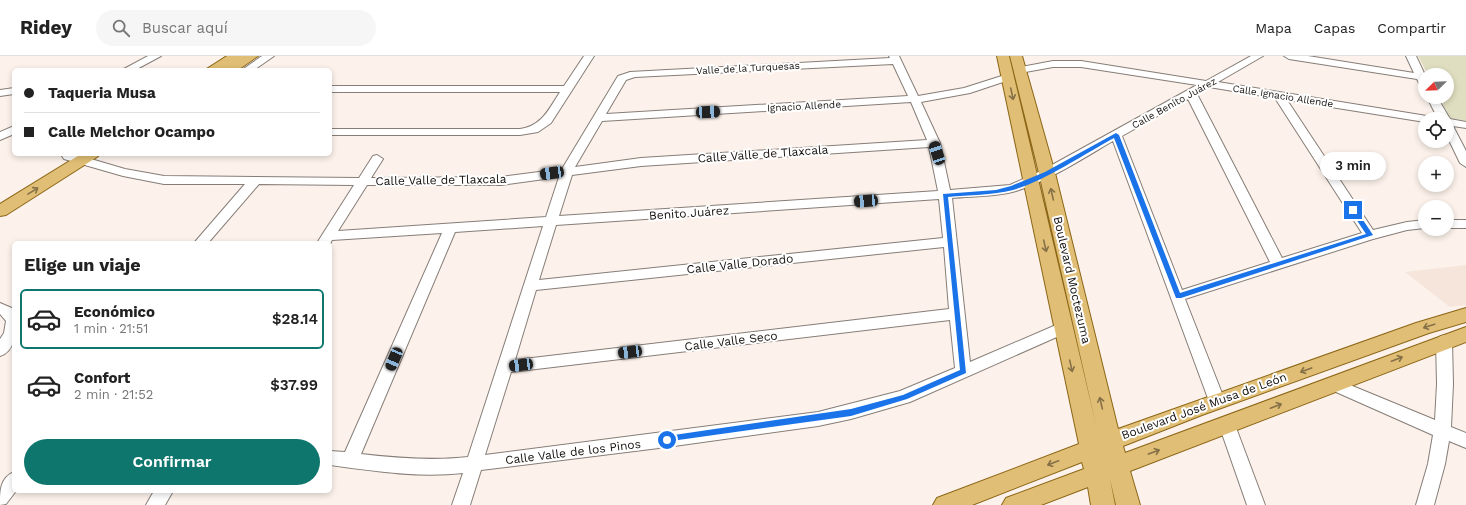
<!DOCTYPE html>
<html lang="es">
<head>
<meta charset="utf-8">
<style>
  :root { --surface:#fff; --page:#f6f6f6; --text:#222; --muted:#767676; --line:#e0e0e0; --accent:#0f766e }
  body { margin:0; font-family:"Work Sans",sans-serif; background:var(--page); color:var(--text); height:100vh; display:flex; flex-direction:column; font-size:15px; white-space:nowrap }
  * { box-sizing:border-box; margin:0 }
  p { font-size:13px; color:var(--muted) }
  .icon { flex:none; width:22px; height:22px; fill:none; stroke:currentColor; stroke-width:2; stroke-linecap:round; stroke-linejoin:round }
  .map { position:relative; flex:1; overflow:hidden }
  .sheet { position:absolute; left:12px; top:185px; width:320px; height:252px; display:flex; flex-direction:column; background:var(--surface); border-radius:6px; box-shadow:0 2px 6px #0003 }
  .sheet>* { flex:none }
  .top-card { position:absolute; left:12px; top:12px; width:320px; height:88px; border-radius:6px; box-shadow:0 2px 6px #0003; display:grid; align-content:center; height:88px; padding:0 12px; background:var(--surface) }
  .needle { width:26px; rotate:247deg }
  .tools { position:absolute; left:1418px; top:12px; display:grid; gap:8px }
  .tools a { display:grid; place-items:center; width:36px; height:36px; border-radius:50%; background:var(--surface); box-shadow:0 2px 6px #0003; font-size:20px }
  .end { position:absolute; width:18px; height:18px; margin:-9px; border:5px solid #1a73e8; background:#fff; box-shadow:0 0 0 2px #fff }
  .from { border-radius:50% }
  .bubble { position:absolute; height:28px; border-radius:14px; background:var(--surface); box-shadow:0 2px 6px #0003; font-size:13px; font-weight:600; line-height:28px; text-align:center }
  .car { position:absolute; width:12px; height:24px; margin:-12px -6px; border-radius:5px; box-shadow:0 0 3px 1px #0007; background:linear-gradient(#222 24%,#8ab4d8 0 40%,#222 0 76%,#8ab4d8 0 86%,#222 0) }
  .top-card b { display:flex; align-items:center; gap:14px; height:38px; font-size:15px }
  .top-card b+b { border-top:1px solid var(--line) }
  .top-card i { width:10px; height:10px; background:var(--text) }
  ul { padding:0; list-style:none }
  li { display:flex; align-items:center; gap:12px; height:60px; margin:0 8px 6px; padding:0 4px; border:2px solid transparent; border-radius:6px }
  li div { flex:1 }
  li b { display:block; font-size:15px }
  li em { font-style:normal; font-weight:600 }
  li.current { border-color:var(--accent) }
  li>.icon { width:36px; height:36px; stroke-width:1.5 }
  h2 { padding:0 12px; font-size:18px; line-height:48px }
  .primary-button { display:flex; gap:8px; margin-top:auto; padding:8px 12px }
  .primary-button a { flex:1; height:46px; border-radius:24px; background:var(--accent); color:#fff; font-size:16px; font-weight:600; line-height:46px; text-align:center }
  header { display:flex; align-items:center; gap:24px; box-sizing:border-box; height:56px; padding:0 20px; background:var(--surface); border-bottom:1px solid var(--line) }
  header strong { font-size:19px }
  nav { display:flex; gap:22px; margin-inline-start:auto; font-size:14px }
  .search { width:280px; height:36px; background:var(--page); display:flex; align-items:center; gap:10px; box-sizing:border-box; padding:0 14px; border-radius:22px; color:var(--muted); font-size:15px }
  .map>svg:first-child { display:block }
  .built { fill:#f6e5da }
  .green { fill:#dfdec0 }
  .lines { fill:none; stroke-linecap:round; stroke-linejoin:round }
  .minor-casing { stroke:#867d77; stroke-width:2 }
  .major-casing { stroke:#8c6616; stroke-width:2 }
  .minor { fill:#fff; fill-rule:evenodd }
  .major { fill:#e0be75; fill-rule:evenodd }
  .oneway { stroke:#857047 }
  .route { fill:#1a73e8 }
  .labels { text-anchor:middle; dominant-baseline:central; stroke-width:4; stroke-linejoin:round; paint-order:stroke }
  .far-street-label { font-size:10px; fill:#15110f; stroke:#fff }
  .street-label { font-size:12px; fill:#15110f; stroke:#fff }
</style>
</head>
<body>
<header>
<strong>Ridey</strong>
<div class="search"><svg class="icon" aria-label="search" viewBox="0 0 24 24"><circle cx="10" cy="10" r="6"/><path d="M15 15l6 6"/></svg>Buscar aquí</div>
<nav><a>Mapa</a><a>Capas</a><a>Compartir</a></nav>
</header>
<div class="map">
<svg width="1466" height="449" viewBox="0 0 1466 449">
  <rect width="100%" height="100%" fill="#fcf2eb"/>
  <path class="built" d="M1466 209V249L1450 251 1405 216Z"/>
  <path class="green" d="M1418 0H1466V65L1450 62 1439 41H1447V19H1428Z"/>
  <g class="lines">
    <defs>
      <g id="minor">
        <path d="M148 0H161L135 14H122Z"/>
        <path d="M262 0H274L254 14H242Z"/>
        <path d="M584 0H594L551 67 538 76 520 79H330V73H520C542 70 549 53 560 36H330V30H564Z"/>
        <path d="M889 0H899L918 40 964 32 1008 18 1013 21 1012 23 970 37 921 46 940 87 950 134 1010 129 1043 114 1197 29 1081 11H1053L1020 17 1016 16 1015 14 1016 12 1053 5H1081L1206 25 1251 0H1263L1218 26 1433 61 1435 63H1425V66L1287 44 1373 174 1407 166 1425 164V172L1407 174 1373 183 1185 243 1225 345 1223 350 1217 352 1211 350 1209 345 1113 85C1082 103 1050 124 1016 135 996 141 973 140 952 142L970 306 1063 266 1068 268 1070 272 1068 276 910 346 851 363 818 370 667 391 481 414 470 449H452L463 417C419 422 373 415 330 409V395L345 396 442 177 332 184 330 188 317 187 354 129 259 128 208 187H194L245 128H164L123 120 64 103 62 100 63 98H74L125 113 164 120 359 122 373 100 377 99 383 103 371 122 501 121 562 113 618 20 630 16 890 2ZM893 8 908 40 606 58 626 24 635 21ZM1209 31 1275 42 1362 177 1282 202 1197 38ZM1188 43 1270 206 1182 234 1122 80ZM911 46 927 84 641 102 575 111 602 65ZM929 91 938 135 559 160 572 119 641 110ZM559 121 546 161 338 175 367 129H501ZM939 143 943 182 539 224 556 169ZM543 170 468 401C433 405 396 402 361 398L455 176ZM944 191 949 253 515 304 536 234ZM950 264 955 312 900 335 818 356 485 399 511 316Z"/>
        <path d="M1284 0H1308L1414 17 1406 0H1416L1425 19V30L1420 29 1417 23 1289 3Z"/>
        <path d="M14 32V38L0 40V34Z"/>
        <path d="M1427 41H1437L1450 63 1466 66V72L1453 70 1466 95V111L1460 107 1447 80V63H1438Z"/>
        <path d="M14 70V78L0 84V76Z"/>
        <rect x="1447" y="164" width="19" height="8"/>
        <path d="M0 247 14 253C14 269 19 294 0 300V283L4 277 6 265 0 258Z"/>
        <path d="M1444 279 1449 281 1452 285 1453 328 1451 371 1466 377V392L1449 385 1445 408 1434 449H1416L1428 408 1433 379 1327 332 1325 328 1327 324 1333 322 1435 364 1437 328 1436 285 1439 281Z"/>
        <path d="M1227 362 1233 364 1235 369 1265 449H1247L1219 369 1221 364Z"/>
        <path d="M14 416V435H16L6 448 0 449C0 435 0 422 14 416Z"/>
        <path d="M154 435H173L165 449H146Z"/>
      </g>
      <g id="major">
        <path d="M227 0H258L238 14H205Z"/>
        <path d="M997 0H1009L1096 369 1039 117 1010 0H1022L1055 117 1118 373 1416 267 1466 252V266L1429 277 1202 359 1123 390 1125 397 1466 271V286L1130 415 1140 449H1116L1110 423 1115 449H1091L1088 431 1041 449H1002L1006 442 1084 413 1082 406 972 449H933L937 442 1079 388Z"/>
        <path d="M81 98H100L97 101 6 159 0 160V148Z"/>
      </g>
    </defs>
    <use href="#minor" class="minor-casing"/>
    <use href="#major" class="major-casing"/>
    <use href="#minor" class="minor"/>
    <use href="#major" class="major"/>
  </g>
  <defs><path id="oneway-shaft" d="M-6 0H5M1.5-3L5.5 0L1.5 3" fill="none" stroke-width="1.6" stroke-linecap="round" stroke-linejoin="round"/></defs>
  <g class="oneway">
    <use href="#oneway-shaft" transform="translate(1012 38) rotate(78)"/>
    <use href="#oneway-shaft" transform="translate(33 135) rotate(-31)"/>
    <use href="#oneway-shaft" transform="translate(1052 138) rotate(-103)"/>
    <use href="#oneway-shaft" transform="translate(1045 190) rotate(77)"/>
    <use href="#oneway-shaft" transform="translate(1429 270) rotate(162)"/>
    <use href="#oneway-shaft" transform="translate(1397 303) rotate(-21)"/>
    <use href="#oneway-shaft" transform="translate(1071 310) rotate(77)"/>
    <use href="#oneway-shaft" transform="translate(1306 314) rotate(160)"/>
    <use href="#oneway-shaft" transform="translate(1101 347) rotate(-103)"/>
    <use href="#oneway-shaft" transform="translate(1276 350) rotate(-21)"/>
    <use href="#oneway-shaft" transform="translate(1154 396) rotate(-20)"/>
    <use href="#oneway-shaft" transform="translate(1053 407) rotate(159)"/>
  </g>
  <path class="route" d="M1116 77 1119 79 1180 237 1366 178 1350 154 1351 152H1355L1373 179 1181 242H1176L1114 82C1084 98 1045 125 1013 134 992 139 969 139 948 141L966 317 907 343 851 360 664 386 663 384 667 380 851 353 903 339 960 314 943 138 996 134 1011 130 1045 116Z"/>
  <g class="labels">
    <g class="far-street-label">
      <text transform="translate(748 12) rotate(-3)">Valle de la Turquesas</text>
      <text transform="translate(1283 40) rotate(9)">Calle Ignacio Allende</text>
      <text transform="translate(1174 47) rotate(-29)">Calle Benito Juárez</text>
      <text transform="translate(804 50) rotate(-3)">Ignacio Allende</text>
    </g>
    <g class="street-label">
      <text transform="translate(763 98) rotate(-4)">Calle Valle de Tlaxcala</text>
      <text transform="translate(441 124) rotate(-1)">Calle Valle de Tlaxcala</text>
      <text transform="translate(689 157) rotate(-4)">Benito Juárez</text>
      <text transform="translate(740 208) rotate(-6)">Calle Valle Dorado</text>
      <text transform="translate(1072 224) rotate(77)">Boulevard Moctezuma</text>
      <text transform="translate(731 285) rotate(-7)">Calle Valle Seco</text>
      <text transform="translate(1204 350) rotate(-20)">Boulevard José Musa de León</text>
      <text transform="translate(573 396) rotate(-7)">Calle Valle de los Pinos</text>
    </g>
  </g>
</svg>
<div class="tools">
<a><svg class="needle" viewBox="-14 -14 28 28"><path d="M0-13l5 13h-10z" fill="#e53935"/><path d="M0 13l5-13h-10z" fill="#767676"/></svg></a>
<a><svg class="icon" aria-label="locate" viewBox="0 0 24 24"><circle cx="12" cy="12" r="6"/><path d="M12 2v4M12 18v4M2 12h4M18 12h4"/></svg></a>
<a>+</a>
<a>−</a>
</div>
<i class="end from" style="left:667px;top:384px"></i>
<i class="end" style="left:1353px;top:154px"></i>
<div class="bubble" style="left:1320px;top:96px;width:66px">3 min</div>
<i class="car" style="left:708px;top:56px;rotate:87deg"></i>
<i class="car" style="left:937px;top:97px;rotate:342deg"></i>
<i class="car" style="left:552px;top:117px;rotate:262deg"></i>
<i class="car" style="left:866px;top:145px;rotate:266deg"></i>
<i class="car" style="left:630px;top:296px;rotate:263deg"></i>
<i class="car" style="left:394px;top:303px;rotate:203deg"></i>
<i class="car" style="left:521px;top:309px;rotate:263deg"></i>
<div class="top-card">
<b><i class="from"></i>Taqueria Musa</b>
<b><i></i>Calle Melchor Ocampo</b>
</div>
<section class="sheet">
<h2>Elige un viaje</h2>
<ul>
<li class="current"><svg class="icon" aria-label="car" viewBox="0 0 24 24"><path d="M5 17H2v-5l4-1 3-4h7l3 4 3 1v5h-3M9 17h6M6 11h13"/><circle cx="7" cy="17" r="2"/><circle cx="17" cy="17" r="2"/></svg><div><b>Económico</b><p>1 min · 21:51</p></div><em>$28.14</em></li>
<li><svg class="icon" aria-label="car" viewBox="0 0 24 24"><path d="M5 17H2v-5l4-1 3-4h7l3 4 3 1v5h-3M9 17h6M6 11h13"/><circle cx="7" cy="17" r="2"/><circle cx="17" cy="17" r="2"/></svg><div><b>Confort</b><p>2 min · 21:52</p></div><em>$37.99</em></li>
</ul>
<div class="primary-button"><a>Confirmar</a></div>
</section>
</div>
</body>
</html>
